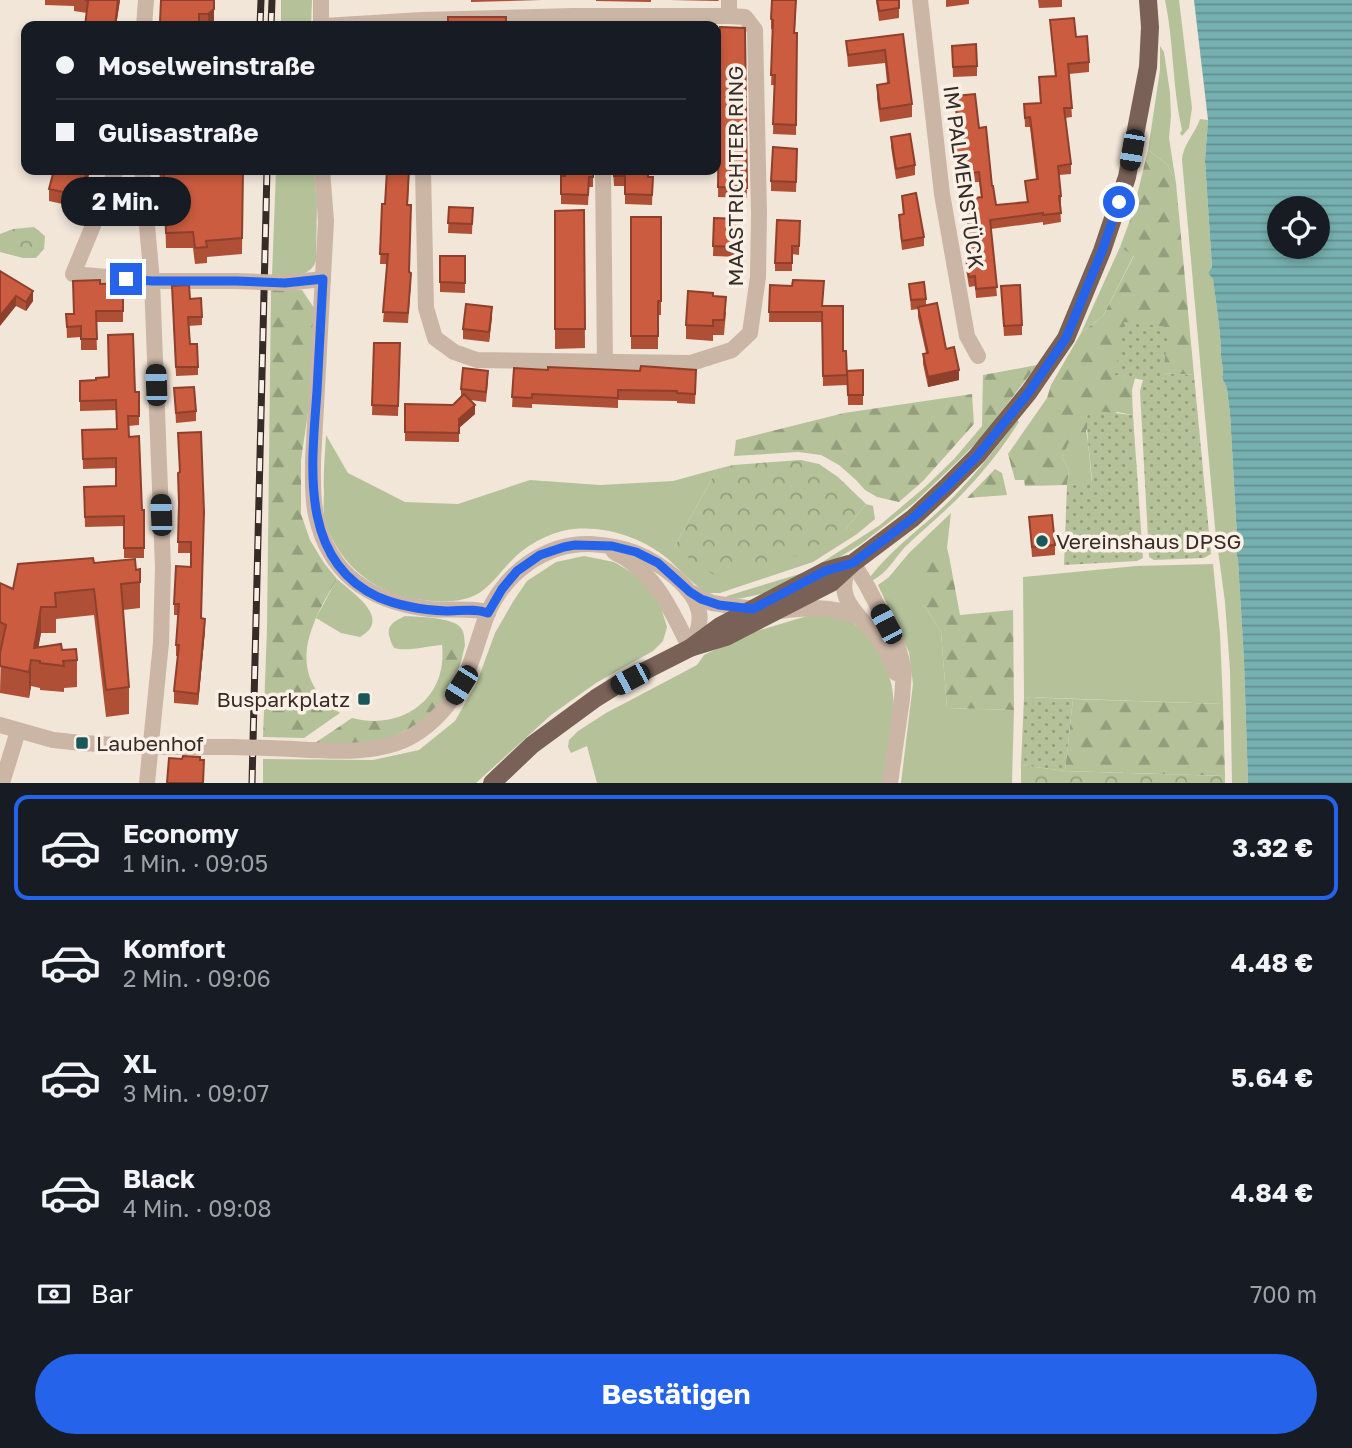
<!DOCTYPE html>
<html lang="de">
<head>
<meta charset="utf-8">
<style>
  :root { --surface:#171b24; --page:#242831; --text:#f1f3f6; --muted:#9ea1a6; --line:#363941; --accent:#2563eb }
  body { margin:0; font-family:"Golos Text",sans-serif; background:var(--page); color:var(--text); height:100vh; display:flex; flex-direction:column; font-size:26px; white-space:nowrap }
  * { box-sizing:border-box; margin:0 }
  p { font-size:23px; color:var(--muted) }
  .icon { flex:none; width:38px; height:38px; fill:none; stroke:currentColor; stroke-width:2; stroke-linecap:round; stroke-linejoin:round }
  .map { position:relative; height:783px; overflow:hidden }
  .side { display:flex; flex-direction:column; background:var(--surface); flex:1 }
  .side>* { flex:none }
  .guide { position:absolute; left:21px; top:21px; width:700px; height:154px; border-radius:14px; box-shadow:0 4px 10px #0003; display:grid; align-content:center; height:154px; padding:0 35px; background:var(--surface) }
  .controls { position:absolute; left:1267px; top:196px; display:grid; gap:14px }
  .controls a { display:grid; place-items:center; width:63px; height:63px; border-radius:50%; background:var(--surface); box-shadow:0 4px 10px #0003; font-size:35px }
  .end { position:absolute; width:32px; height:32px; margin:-16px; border:9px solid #2563eb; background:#fff; box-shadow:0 0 0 4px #fff }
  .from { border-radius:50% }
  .bubble { position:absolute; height:49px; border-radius:24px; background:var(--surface); box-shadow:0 4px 10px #0003; font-size:23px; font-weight:700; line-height:49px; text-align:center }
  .car { position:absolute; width:21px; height:42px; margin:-21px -10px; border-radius:9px; box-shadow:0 0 5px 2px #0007; background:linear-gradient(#222 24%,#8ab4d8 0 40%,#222 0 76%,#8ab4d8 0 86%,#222 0) }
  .guide b { display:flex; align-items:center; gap:24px; height:66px; font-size:26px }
  .guide b+b { border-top:2px solid var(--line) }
  .guide i { width:18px; height:18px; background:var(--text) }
  ul { padding:12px 0 0; list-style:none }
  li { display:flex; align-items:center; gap:21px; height:105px; margin:0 14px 10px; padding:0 21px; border:4px solid transparent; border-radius:14px }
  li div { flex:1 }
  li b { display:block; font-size:26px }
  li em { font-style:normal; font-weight:700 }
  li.selected { border-color:var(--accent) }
  li>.icon { width:63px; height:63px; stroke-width:1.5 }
  .pay { display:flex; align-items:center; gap:18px; height:77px; padding:0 35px; font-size:26px }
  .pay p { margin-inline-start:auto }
  .button { display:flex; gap:14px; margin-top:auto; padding:14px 35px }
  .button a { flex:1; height:80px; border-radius:42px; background:var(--accent); color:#fff; font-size:28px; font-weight:700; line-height:80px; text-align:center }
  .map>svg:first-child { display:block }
  .grass { fill:#b5c299 }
  .forest { fill:url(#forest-firs) }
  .park { fill:url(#park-crowns) }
  .garden { fill:url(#garden-dots) }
  .water { fill:url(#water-rules); fill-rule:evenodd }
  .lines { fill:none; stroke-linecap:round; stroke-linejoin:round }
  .street { stroke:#cbb5a5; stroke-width:16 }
  .primary { stroke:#796157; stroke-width:18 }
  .rail-casing { stroke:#362b26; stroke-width:7 }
  .rail { stroke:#faf0e5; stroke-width:4.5; stroke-dasharray:13; stroke-linecap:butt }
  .street-bridge { stroke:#cbb5a5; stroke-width:16 }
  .wall { fill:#af4f36 }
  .shaded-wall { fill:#8e402c }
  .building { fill:#cb5c3f; stroke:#8e402c; stroke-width:2 }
  .route { stroke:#2563eb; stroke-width:9 }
  .poi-dot { fill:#1a5759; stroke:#faf0e5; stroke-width:2.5 }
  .labels { text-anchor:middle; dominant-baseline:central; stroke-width:7; stroke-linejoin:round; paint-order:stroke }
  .street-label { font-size:21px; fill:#362b26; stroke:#faf0e5 }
  .poi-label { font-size:21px; fill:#362b26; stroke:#faf0e5; text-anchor:start }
</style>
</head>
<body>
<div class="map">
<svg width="1352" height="783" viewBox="0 0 1352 783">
  <defs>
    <pattern id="forest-firs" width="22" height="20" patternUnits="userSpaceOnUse" patternTransform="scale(1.75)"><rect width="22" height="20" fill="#b5c299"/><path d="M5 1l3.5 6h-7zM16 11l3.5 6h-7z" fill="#949e7d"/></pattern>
    <pattern id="park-crowns" width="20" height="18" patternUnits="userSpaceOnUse" patternTransform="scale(1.75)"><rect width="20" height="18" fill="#b5c299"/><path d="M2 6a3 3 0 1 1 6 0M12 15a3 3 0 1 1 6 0" fill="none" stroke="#949e7d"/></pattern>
    <pattern id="garden-dots" width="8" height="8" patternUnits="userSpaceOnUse" patternTransform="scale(1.75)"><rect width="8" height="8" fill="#b5c299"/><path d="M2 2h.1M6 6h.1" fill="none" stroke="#949e7d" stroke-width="1.8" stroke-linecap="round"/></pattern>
    <pattern id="water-rules" width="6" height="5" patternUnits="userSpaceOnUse" patternTransform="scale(1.75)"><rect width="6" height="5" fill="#77b0b0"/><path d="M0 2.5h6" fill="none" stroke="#628f8f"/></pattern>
  </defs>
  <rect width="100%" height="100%" fill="#f2e6d9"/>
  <g class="grass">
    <path d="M281 0H312L311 26H281Z"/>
    <path d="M1165 0H1179L1192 108 1189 128 1182 136 1180 133 1182 130C1172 87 1174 42 1165 0Z"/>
    <path d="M1160 46 1164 52 1170 93 1171 116 1169 138 1176 183 1168 165 1148 150 1160 70Z"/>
    <path d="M1200 119 1208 120 1205 161 1212 267 1208 273 1213 278C1216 304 1221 330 1221 356 1221 364 1225 369 1222 377L1227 389 1230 413 1237 536 1236 551 1238 560 1244 661 1248 783H1232L1230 670 1225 602 1215 528 1182 160C1183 144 1195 134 1200 119Z"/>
    <path d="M276 170H314L317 203 316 261C310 278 288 277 272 276Z"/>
    <path d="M1120 247 1134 255 1103 316 1081 333Z"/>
    <path d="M1017 420 1019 422C1003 447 985 470 965 491 946 511 925 528 905 547 893 560 887 574 871 581L870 577C890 551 916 532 940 510 969 483 993 452 1017 420Z"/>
    <path d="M326 435 348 473 405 502 458 504 530 480 600 485 673 481 717 469 674 548 845 530 866 504 873 506 875 519 857 534 813 562 720 593C716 593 713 593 709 593 698 590 678 568 668 559 643 538 607 526 574 529 552 531 528 544 513 559 501 571 493 584 479 593 461 604 436 602 416 599 372 593 333 559 324 515 323 508 324 500 324 493 323 474 325 454 326 435Z"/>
    <path d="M1068 442H1088L1092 484 1067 485 1069 470 1062 457Z"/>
    <path d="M954 459 957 462 914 503 861 544 822 568H815L818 565 880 525 925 487Z"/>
    <path d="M951 513 947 548 949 556 932 557 924 605 941 632 947 708 1014 710 1012 783H901L913 684 909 652 878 585 889 577 909 553Z"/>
    <path d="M584 556 614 562 636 575 653 593 662 611 667 627 663 641 653 651 596 683 551 715 476 783H263V759L373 760 419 750 455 721 477 682 495 633 514 600 527 581 556 562Z"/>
    <path d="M1213 564 1220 634 1223 704 1024 697 1023 577 1136 566Z"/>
    <path d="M806 572C801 575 797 580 792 582 776 591 741 601 724 599L727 596Z"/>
    <path d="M337 579C353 593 393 619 360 637L341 633 316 618Z"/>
    <path d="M817 613C827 615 840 615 849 620 859 626 869 638 875 647 906 693 891 733 883 783H597L587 746 571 753 568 747 569 740 578 731 606 713 697 665 704 655 750 633Z"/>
    <path d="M405 616C418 617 453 617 461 628 465 633 464 639 465 645 457 645 449 645 441 645 426 646 408 652 394 648 385 630 387 624 405 616Z"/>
  </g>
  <g class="forest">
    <path d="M1148 150 1168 165 1176 183 1194 375 1162 373 1116 375 1135 378 1132 390 1133 415 1117 412 1086 430 1088 442H1069L1062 457 1069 470 1067 485 1025 486 1024 480H1015L1008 454 1047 398 1051 385 1081 333 1103 316 1134 256 1120 247 1133 212Z"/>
    <path d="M271 289 302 290 314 308 309 406 301 460V514L310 540 324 563 337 579C309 626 284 674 340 713L304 738 263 737 267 628Z"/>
    <path d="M1037 365 982 437 957 462 954 459 982 426 983 375Z"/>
    <path d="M972 394 974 424 923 481 899 502 877 497 865 490 856 480 839 465 821 455 798 452 734 456 736 440 844 413Z"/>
    <path d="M995 469 1002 473 1007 495 967 498Z"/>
    <path d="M932 556H949L960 615 1013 610 1014 710 947 708 941 632 924 605 920 582Z"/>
    <path d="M442 645H465L461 662 451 687 443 703 426 720 385 741 358 744 315 743 352 718C402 731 448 699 442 645Z"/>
    <path d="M1073 699 1223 704 1225 776 1065 771Z"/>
  </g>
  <g class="park">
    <path d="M34 227 45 236 44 249 36 258H23L0 252V234L13 229Z"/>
    <path d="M801 460 819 464 838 477 866 504 845 530 800 555 714 575 674 548 717 469 733 465Z"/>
    <path d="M1021 765 1065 771 1225 776V783H1021Z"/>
  </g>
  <g class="garden">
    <path d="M1124 322 1169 327 1163 373 1194 375 1211 554 1204 558 1154 560 1149 557 1140 391 1143 380 1115 375Z"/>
    <path d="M1088 410 1133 415 1143 558 1137 561 1064 565 1067 485 1092 483C1091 458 1085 434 1088 410Z"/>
    <path d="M1024 697 1073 699 1065 771 1021 765Z"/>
  </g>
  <path class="water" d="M1194 0H1352V783H1248L1244 661 1238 560 1236 551 1237 536 1230 413 1227 389 1222 377C1225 369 1221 364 1221 356 1221 330 1216 304 1213 279L1208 273 1212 267 1205 161 1208 120ZM1279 208H1318V247H1279Z"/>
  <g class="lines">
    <g class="street">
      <path d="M321 0V26"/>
      <path d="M920 0 942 194 967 336 978 356"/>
      <path d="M144 26 146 0"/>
      <path d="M324 26 422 20 573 16H729"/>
      <path d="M116 170 73 274 152 281H236"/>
      <path d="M142 170 152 281 163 567 161 643 147 783"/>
      <path d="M322 170 326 221 313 461C313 479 312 498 316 515 329 575 371 602 429 609 446 611 474 607 488 613"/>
      <path d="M423 170 426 308 435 338 454 352 477 360 691 363 732 350 750 333 758 277 759 214 755 30 745 17 729 16V0"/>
      <path d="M603 170 605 362"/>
      <path d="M285 283 323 279"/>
      <path d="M614 552C655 571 671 610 690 648"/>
      <path d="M852 563C830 597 859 614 878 638 886 649 892 660 896 673"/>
      <path d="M853 563 866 584 897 643 904 670 902 699 890 783"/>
      <path d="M692 593 712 603 753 609"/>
      <path d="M780 611C807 607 831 606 857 616"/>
      <path d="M0 725 53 740 82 743 150 747H231"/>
      <path d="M269 748C314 749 375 759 414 735 435 722 449 706 461 685 473 663 478 638 487 615 504 574 544 543 590 544 626 546 649 555 676 578 701 600 707 619 690 648"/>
      <path d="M2 783 18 731"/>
    </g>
    <g class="primary">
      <path d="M690 648 726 637 831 583 853 563 913 518 946 487 977 456 1029 392 1066 338 1102 251 1127 177 1148 67 1150 27 1148 0"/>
      <path d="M492 783 532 745 596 698 617 685 690 648 720 626 825 571 849 564"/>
    </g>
    <defs>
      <g id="rail">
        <path d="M260 26 261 0"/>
        <path d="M271 26 272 0"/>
        <path d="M252 783 267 170"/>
      </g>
    </defs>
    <use href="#rail" class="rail-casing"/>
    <use href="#rail" class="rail"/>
    <g class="street-bridge">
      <path d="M236 281 285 283"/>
      <path d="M231 747 269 748"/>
    </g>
  </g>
  <g class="wall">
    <path d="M45 0H120L116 26H85L87 13 74 11V6L45 5Z"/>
    <path d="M161 0H214V24L211 26H160Z"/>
    <path d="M471 0H542L471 2Z"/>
    <path d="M596 0H651V2L596 1Z"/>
    <path d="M670 0H719L718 1Z"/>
    <path d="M876 0H899V18L879 21Z"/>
    <path d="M946 0H969V4L946 7Z"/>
    <path d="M1038 0H1062V7L1039 8Z"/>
    <path d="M796 8 795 33H797L796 135 773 134 774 85H771L773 30 771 29V19Z"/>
    <path d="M1050 20 1076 37 1089 62V72L1069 74 1072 117 1065 118 1071 164V174L1059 175 1061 196V206H1060L1061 222 1043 225V222L991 229 997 296 976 298 975 286 969 287 966 269V259L972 258 965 209V199L981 197 979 182 959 183 955 140V130H957L955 96 979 128 996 205 1027 202 1025 181 1036 179 1030 127H1025L1024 104 1040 103 1039 77 1055 76Z"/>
    <path d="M720 27 745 28 747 198 718 197Z"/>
    <path d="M903 34 912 104V117L880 122 877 98V85L887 83 885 63 848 67 846 41Z"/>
    <path d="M952 46 977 66V76L953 77Z"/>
    <path d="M891 137 915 165V175L896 179 891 147Z"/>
    <path d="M797 159 796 192 771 191V181Z"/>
    <path d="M54 170H90L81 208 49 201V189Z"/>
    <path d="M159 170H243L242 254 207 257V263L195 264 193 248H166L164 180H160Z"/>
    <path d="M593 170V187H589L588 205 561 204V176Z"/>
    <path d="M613 170 653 177 652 205 625 204V186H614Z"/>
    <path d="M409 179 408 205 409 273 411 283 408 323 383 322 388 264H380L382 204H385Z"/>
    <path d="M902 196 924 237V246L902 250 899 224V215L903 214Z"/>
    <path d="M449 207 473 208 472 234 448 233Z"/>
    <path d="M584 210 585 348 555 349V211Z"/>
    <path d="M631 217H661V315H658V349H631Z"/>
    <path d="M714 218 740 219V257L713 256Z"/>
    <path d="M800 221 799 255 792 254V271H775V263Z"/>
    <path d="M440 256H465V293L440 292Z"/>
    <path d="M0 271 33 301 26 311 16 306Z"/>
    <path d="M123 283V322H96L97 350H81V337L67 338 66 314H74L100 284Z"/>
    <path d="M909 284 926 299V305L946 349 959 380 928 387 923 364V354L926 353 918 317V309L911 310Z"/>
    <path d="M770 285 823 306 843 351H846L847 385 823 386 822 322H769Z"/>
    <path d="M1001 286 1022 325V335L1004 336Z"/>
    <path d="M172 295 190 299 202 317V325L188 326 190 344 198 367V375L176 376Z"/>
    <path d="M713 296 726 312 724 335H713V341L686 339V325Z"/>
    <path d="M492 317 489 342 463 339V329Z"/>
    <path d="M374 343H400L398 416 372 415Z"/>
    <path d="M514 368 696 380 695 404 677 403V401L618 400V408L532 404V408L512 407Z"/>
    <path d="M863 370V405H848L847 371Z"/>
    <path d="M80 381 139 392V425L128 426 129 437 142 510H144V558H124V526L85 527 84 487 116 486V468L83 469 82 430 116 429V410L80 411Z"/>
    <path d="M488 381 486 402 470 400 475 414 459 428V442L405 441V404L453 405 461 397V389Z"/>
    <path d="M174 388 196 411V421L176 423Z"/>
    <path d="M178 433 201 618 205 630 198 705 174 703V691L178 656H176V645L178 615H174V604L191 567V553H178L179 511 178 473 180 472Z"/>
    <path d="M1029 517 1055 545V555L1032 557Z"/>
    <path d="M94 563 136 570 140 569V608L123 610 129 687V714L106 717 94 615 56 619V633H41L38 647 62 650 77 660V687L64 688V692L40 690V688L31 686 29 698 0 693 1 649 0 648V583L13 589Z"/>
  </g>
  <g class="shaded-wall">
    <path d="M118 0H120L116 26H115Z"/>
    <path d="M214 0V24L211 26H208V14Z"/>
    <path d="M87 170H90L81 208V196Z"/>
    <path d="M33 291V301L26 311V302Z"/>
    <path d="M16 296V306L0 326V316Z"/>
    <path d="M492 307V317L489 342V332Z"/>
    <path d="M959 370V380L928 387V377Z"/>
    <path d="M475 405V414L459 428V419Z"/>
    <path d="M41 607V633L36 661 34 648Z"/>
    <path d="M205 619V630L198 705V694Z"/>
    <path d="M31 660V686L29 698V672Z"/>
  </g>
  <g class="building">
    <path d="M85 0H118L115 26H85L88 1Z"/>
    <path d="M161 0H214V9L208 14H199V22L194 26H163L160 22Z"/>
    <path d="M772 0H796L794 33H797L796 125 773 124 775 75H771L773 20 771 19Z"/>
    <path d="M877 0H899V8L879 11Z"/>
    <rect x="448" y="17" width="58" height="9"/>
    <path d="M1074 18 1076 37 1087 36 1089 62 1068 64 1072 108H1064L1071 164 1058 166 1061 196H1059L1061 213 1043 215V213L990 220 997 287 976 289 975 276 969 277 966 259 973 258 965 199 982 197 979 172 959 174 955 130H958L955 96 975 94 979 128 986 127 992 186H993L996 205 1028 202 1025 181 1038 179 1030 117 1025 118 1024 104 1041 103 1039 77 1056 76 1050 20Z"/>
    <rect x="535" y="24" width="31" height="2"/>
    <path d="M720 27 745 28 747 188 718 187Z"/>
    <path d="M903 34 912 104 880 109 877 85 889 83 885 50 848 55 846 41Z"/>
    <path d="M976 44 977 66 953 67 952 46Z"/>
    <path d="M910 134 915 165 896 169 891 137Z"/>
    <path d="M773 147 797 149 796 182 771 181Z"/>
    <path d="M54 170H87L81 196 49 189Z"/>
    <path d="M164 170H243L242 238 206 241 207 247 195 248 193 232 166 233Z"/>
    <path d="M387 170H409L407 205H411L409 272 411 273 408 313 383 312 388 254H380L382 204H385Z"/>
    <path d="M565 170H593V177H589L588 195 561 194V176H565Z"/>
    <path d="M614 170H648V177H653L652 195 625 194V176H614Z"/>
    <path d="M916 193 924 237 902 241 899 215 904 214 902 196Z"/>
    <path d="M449 207 473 208 472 224 448 223Z"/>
    <path d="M584 210 585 329H555V211Z"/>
    <path d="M631 217H661V301H658V336H631Z"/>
    <path d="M714 218 740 219V247L713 246Z"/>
    <path d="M777 220 800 221 799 246H792V263H775Z"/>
    <path d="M440 256H465V283L440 282Z"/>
    <path d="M0 271 33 291 26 302 16 296 0 316Z"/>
    <path d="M100 280V284L123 283V311H96L97 339H81V326L67 327 66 314H74L73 281Z"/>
    <path d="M793 280 824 281 822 306H843V351H846L847 375 823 376 822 312H769L770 285 792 286Z"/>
    <path d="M924 282 926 299 911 300 909 284Z"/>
    <path d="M189 285 190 299 201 298 202 317H188L190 344H197L198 367H176L172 286Z"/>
    <path d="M1020 285 1022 325 1004 326 1001 286Z"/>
    <path d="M688 291 713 293V296L726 297 724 320H713V326L686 325Z"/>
    <path d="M937 303 946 349 954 347 959 370 928 377 923 354 928 353 918 307Z"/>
    <path d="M466 304 492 307 489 332 463 329Z"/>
    <path d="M133 334 135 392H139V416H128L129 437 139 436 142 510H144V548H124V516L85 517 84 487 116 486V458L83 459 82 430 117 429 116 400 80 401V381L96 380V378L109 377 108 335Z"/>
    <path d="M374 343H400L398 406 372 405Z"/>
    <path d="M641 366 696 370 695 394 677 393V391L618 390V398L532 394V398L512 397 514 368 548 370V367L640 371Z"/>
    <path d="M463 368 488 371 486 392 461 389Z"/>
    <path d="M863 370V395H848L847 371Z"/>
    <path d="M194 387 196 411 176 413 174 388Z"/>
    <path d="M464 394 475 405 459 419V433L405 432V404L453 405Z"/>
    <path d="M201 432 204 512 201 618 205 619 198 694 174 691 179 645H176L179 604H174L176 566 191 567V542H178L179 503 178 473 180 472 178 433Z"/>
    <path d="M1052 515 1055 545 1032 547 1029 517Z"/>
    <path d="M93 558 94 563 135 559 136 570 140 569V582L121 584 129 687 106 690 94 589 55 593 56 607H41L34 648 61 644 62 650 76 649 77 660 63 661 64 666 40 663V661L31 660 29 672 0 666V653L6 625 0 622V583L13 589 18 564Z"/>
    <path d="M183 756 200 757V760H204L203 783H167L169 758 182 759Z"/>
  </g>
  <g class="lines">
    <path class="route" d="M126 279 152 281H236L285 283 323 279C321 317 319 354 317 391 312 463 298 560 378 597 399 606 424 610 446 611 460 611 475 608 488 613L502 589 517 571 540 555 564 547 575 545 612 546 636 552 658 563 690 592 701 599 719 605 753 609 825 571 853 563 913 518 946 487 977 456 1029 392 1066 338 1102 251 1119 202"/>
  </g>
  <g class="poi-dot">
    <circle cx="1042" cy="541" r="7"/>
    <rect x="357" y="692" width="14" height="14" rx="3.5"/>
    <rect x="75" y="736" width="14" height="14" rx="3.5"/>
  </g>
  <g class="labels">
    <g class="street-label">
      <text transform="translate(735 176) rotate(-90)">MAASTRICHTER RING</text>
      <text transform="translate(964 177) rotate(82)">IM PALMENSTÜCK</text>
    </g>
    <g class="poi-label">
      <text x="1056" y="541">Vereinshaus DPSG</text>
      <text x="350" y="699" text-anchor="end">Busparkplatz</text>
      <text x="96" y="743">Laubenhof</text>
    </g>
  </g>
</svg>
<div class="controls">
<a><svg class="icon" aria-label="locate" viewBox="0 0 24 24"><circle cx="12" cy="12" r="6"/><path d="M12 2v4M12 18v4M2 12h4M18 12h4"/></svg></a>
</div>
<i class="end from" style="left:1119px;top:202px"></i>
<i class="end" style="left:126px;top:279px"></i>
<div class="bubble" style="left:61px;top:177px;width:130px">2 Min.</div>
<i class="car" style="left:1132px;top:150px;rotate:190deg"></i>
<i class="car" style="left:156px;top:385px;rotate:358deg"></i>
<i class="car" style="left:161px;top:515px;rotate:358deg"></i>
<i class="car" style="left:886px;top:624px;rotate:332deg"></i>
<i class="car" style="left:630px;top:679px;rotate:242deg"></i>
<i class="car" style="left:461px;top:685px;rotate:212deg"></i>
<div class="guide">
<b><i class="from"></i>Moselweinstraße</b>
<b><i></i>Gulisastraße</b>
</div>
</div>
<section class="side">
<ul>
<li class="selected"><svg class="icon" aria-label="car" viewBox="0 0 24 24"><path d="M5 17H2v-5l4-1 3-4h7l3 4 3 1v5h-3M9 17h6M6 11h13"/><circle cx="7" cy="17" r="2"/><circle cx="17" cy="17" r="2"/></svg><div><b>Economy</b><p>1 Min. · 09:05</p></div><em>3.32 €</em></li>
<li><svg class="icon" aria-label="car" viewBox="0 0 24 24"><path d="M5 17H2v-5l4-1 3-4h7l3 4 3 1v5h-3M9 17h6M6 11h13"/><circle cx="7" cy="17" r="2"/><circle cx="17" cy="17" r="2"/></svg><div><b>Komfort</b><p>2 Min. · 09:06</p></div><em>4.48 €</em></li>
<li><svg class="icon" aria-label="car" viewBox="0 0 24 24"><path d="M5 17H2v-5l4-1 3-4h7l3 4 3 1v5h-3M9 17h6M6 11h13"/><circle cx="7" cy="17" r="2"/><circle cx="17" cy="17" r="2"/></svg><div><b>XL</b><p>3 Min. · 09:07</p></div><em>5.64 €</em></li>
<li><svg class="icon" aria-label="car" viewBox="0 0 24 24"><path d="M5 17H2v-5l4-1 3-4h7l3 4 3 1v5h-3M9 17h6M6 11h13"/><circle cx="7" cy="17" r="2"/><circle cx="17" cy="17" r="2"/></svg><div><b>Black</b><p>4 Min. · 09:08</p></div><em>4.84 €</em></li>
</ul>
<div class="pay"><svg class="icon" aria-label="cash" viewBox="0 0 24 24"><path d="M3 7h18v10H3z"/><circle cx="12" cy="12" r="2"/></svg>Bar<p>700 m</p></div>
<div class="button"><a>Bestätigen</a></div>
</section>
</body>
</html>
